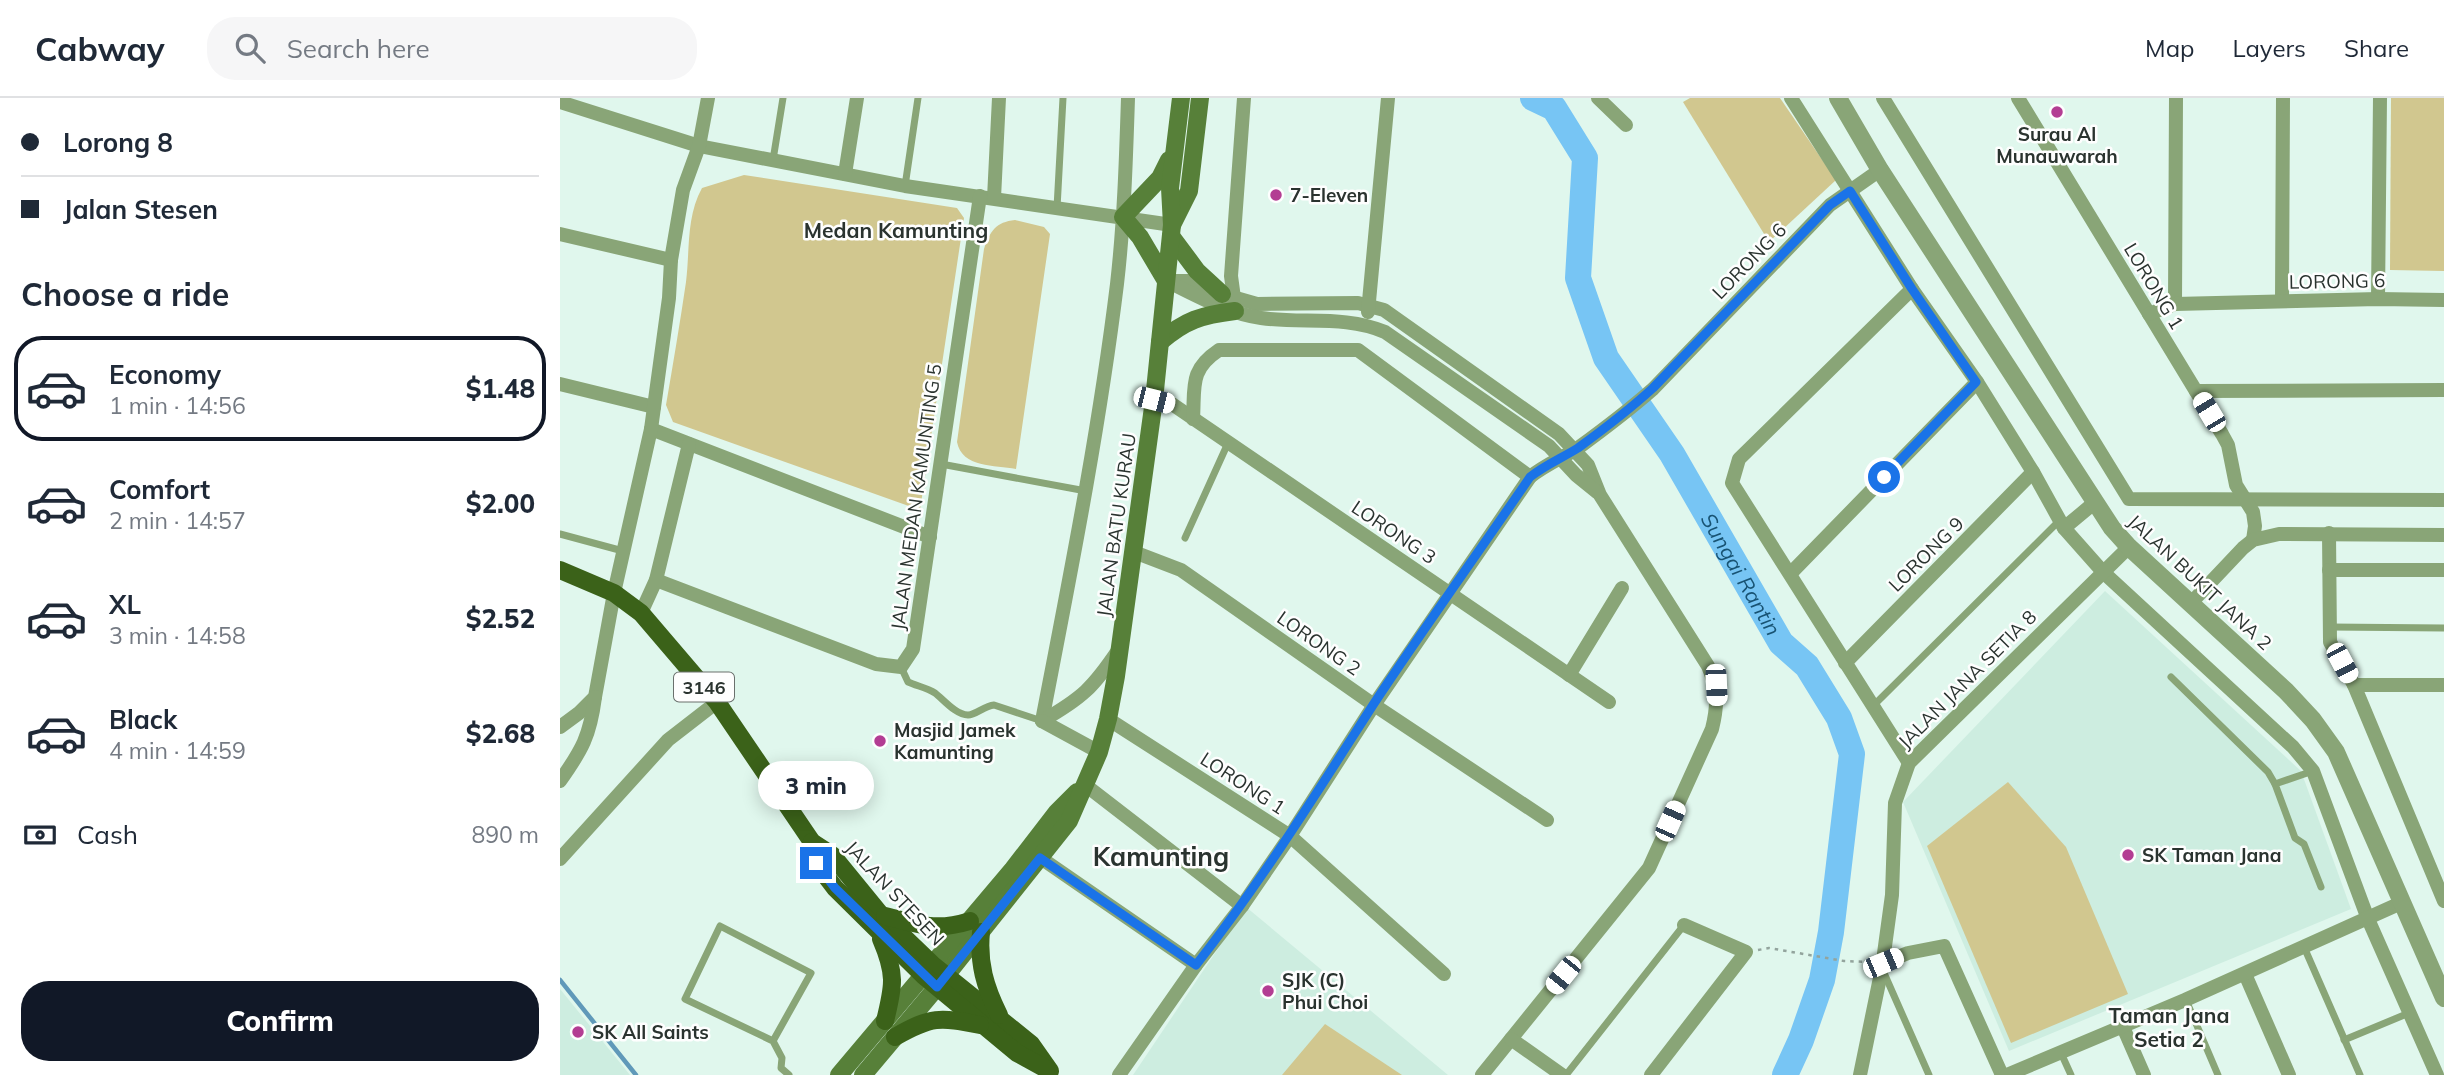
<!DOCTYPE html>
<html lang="en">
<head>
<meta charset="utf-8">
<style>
  :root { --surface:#fff; --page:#f6f6f7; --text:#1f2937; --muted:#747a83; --line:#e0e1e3; --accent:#111827 }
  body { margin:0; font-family:Mulish,sans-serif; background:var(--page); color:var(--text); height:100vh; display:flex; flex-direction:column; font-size:26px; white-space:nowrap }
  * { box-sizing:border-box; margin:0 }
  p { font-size:23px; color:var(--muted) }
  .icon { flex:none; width:38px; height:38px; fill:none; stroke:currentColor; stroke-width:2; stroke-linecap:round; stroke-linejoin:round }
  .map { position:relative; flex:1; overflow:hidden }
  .side { display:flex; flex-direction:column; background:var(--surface); width:560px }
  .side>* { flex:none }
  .banner { display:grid; align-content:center; height:154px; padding:0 21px; background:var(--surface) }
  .end { position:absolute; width:32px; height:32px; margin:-16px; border:9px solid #1a73e8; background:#fff; box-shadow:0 0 0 4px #fff }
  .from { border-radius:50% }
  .bubble { position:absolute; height:49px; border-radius:24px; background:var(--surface); box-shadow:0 4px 18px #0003; font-size:23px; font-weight:800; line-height:49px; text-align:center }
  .car { position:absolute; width:21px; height:42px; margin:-21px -10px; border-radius:9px; box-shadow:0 0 5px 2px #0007; background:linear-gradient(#fff 24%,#345 0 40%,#fff 0 76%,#345 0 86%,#fff 0) }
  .banner b { display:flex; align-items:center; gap:24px; height:66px; font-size:26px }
  .banner b+b { border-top:2px solid var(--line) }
  .banner i { width:18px; height:18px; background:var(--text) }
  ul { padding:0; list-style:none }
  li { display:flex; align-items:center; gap:21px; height:105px; margin:0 14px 10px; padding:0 7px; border:4px solid transparent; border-radius:28px }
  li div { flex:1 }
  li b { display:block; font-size:26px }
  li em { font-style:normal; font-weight:800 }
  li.active { border-color:var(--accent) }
  li>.icon { width:63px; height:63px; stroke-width:1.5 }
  h2 { padding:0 21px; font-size:32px; line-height:84px }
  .pay { display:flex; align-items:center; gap:18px; height:77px; padding:0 21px; font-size:26px }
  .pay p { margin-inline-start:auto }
  .cta { display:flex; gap:14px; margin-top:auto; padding:14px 21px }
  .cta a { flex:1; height:80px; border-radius:28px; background:var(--accent); color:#fff; font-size:28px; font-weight:800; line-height:80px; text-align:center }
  header { display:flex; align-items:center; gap:42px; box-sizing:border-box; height:98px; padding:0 35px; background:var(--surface); border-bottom:2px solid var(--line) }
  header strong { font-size:33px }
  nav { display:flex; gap:38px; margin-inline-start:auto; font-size:24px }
  .search { width:490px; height:63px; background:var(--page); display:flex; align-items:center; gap:18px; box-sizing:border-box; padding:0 24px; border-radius:28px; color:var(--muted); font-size:26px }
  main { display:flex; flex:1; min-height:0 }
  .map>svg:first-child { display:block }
  .built { fill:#cdede0 }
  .green { fill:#d1c78f }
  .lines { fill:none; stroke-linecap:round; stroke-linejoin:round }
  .stream { stroke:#6099b9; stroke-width:4.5 }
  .river { stroke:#77c5f4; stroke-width:26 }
  .path { stroke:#93a49d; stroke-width:2.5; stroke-dasharray:3.5 5; stroke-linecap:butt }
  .service { stroke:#89a577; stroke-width:7 }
  .minor { stroke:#89a577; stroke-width:14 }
  .tertiary { stroke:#89a577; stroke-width:18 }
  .secondary { stroke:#578039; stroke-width:18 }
  .primary { stroke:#3b6219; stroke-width:18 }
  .route { stroke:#1a73e8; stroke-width:9 }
  .poi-dot { fill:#b33d93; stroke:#fefefe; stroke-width:2.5 }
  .labels { text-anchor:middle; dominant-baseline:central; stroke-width:5; stroke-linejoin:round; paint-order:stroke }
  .shield { fill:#fefefe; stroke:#6a706d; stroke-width:2 }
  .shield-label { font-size:18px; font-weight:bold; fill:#2a332f }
  .poi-label { font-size:19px; font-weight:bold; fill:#2a332f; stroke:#fefefe; text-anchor:start }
  .street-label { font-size:19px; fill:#2a332f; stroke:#fefefe }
  .neighbourhood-label { font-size:21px; font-weight:bold; fill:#2a332f; stroke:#fefefe }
  .water-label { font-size:21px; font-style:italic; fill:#185373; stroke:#fefefe }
  .district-label { font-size:26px; font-weight:bold; fill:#2a332f; stroke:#fefefe }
</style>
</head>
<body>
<header>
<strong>Cabway</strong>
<div class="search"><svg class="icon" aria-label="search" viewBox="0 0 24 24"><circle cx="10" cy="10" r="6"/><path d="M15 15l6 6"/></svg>Search here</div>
<nav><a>Map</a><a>Layers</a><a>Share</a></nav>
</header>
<main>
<section class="side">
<div class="banner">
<b><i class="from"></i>Lorong 8</b>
<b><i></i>Jalan Stesen</b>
</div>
<h2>Choose a ride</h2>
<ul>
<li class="active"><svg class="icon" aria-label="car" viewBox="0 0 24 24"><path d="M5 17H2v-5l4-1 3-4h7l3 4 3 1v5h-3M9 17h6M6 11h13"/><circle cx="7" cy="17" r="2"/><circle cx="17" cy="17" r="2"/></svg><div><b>Economy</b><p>1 min · 14:56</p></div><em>$1.48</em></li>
<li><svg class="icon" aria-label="car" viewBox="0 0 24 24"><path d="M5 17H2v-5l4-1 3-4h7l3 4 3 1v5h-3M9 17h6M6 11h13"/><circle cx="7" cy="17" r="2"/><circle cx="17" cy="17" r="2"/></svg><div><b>Comfort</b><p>2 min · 14:57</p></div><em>$2.00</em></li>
<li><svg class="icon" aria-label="car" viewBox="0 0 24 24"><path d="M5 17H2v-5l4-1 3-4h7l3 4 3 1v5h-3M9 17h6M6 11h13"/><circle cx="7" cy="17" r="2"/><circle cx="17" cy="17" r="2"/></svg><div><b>XL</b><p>3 min · 14:58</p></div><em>$2.52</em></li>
<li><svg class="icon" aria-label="car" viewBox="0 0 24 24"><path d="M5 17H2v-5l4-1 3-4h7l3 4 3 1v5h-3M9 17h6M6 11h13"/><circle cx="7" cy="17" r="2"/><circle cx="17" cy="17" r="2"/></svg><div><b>Black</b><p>4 min · 14:59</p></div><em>$2.68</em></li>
</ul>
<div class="pay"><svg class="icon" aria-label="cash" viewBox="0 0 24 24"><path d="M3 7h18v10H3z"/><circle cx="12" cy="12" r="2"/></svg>Cash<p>890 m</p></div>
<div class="cta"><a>Confirm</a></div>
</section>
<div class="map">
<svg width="1884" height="977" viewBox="0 0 1884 977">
  <rect width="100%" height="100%" fill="#e0f7ed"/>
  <g class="built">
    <path d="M1545 493 1741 673 1791 811 1449 953 1343 704Z"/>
    <path d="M686 809 888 977H573Z"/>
    <path d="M0 891 70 977H0Z"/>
  </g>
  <g class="green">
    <path d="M1130 0H1220L1276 82 1209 144 1123 4Z"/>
    <path d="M1831 0H1884V173L1830 172Z"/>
    <path d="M184 77 397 110 404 120 360 412 113 324 106 307C113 266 120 225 126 184 130 152 126 119 142 90Z"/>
    <path d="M455 122 484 129 490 136 456 371C435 367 402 370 397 344L424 151C430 133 436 124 455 122Z"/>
    <path d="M1448 684 1506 749 1568 896 1451 945 1367 748Z"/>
    <path d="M765 926 842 977H722Z"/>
  </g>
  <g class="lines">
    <path class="stream" d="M0 882 76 977"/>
    <path class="river" id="s1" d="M973 0 994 10 1025 60 1018 180 1046 260 1112 356 1221 545 1247 568 1279 620 1292 656 1271 834 1262 882 1241 942 1225 977"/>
    <path class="path" d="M1198 852 1209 850 1284 863 1309 864"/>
    <g class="service">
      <path d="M213 62 223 0"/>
      <path d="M345 88 358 0"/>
      <path d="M497 110 503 0"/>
      <path d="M381 366 526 393"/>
      <path d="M0 436 63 453"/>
      <path d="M625 440 668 345"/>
      <path d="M1770 529 1884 530"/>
      <path d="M341 569 348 584C357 588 367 590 375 595 384 602 396 617 408 617 416 617 424 608 434 607L482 623"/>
      <path d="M1611 579 1708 674 1715 686"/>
      <path d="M1312 609 1500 422"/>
      <path d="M1753 673 1715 686 1735 740 1744 746 1761 789"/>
      <path d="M1744 849 1800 977"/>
      <path d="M1324 875 1369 977"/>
      <path d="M1626 902 1658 977"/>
      <path d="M1784 942 1849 915"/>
      <path d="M213 943 251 875 160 828 125 901 213 943 222 960 221 970 229 977"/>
      <path d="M1501 955 1511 977"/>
      <path d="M1006 977 1124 827"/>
    </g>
    <g class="minor">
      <path d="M1038 0 1066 27"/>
      <path d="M1231 0 1352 191 1417 284 1473 374 1504 430 1543 474 1733 649 1753 673 1808 821 1877 977"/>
      <path d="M1323 0 1569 401 1884 402"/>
      <path d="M1458 0 1662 336 1668 347 1676 387 1693 414 1695 428 1693 442"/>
      <path d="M0 4 139 48 345 88 612 127"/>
      <path d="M285 76 297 0"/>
      <path d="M434 100 439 0"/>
      <path d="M0 136 111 162"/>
      <path d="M606 183H632L662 196 697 206 798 205 824 212 999 336 1028 367 1040 397 1148 568C1158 591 1158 607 1152 631L1089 770 922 977"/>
      <path d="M609 184C637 198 670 216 701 220 743 226 785 217 825 234L989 348 1016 377 1037 394"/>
      <path d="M674 200 671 178 684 0"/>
      <path d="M1818 201 1820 0"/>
      <path d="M1722 203 1723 0"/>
      <path d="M1615 206 1616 0"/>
      <path d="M808 214 828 0"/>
      <path d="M1589 216 1615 206 1818 201 1884 202"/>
      <path d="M0 286 94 309"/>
      <path d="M1636 293 1884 292"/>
      <path d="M594 302 612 306 1049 604"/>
      <path d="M633 321C635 288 629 272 659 252H798L970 379"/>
      <path d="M91 331 370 439"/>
      <path d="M1504 430 1534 405"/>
      <path d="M1769 435 1770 544 1794 587 1884 803"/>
      <path d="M574 454 621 472 814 607 987 722"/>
      <path d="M1769 472H1884"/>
      <path d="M1231 475 1417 284"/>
      <path d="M96 482 316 566 341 569 353 551 420 98"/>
      <path d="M1631 505 1683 450 1693 442 1719 436 1884 437"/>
      <path d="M81 515 96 482 129 346"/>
      <path d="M1285 565 1473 374"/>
      <path d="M1009 577 1062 490"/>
      <path d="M1794 587H1884"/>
      <path d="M548 621 730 738 884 876"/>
      <path d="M482 623C510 478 539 333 557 186 564 125 566 62 568 0"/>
      <path d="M482 623C522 600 533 590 559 551"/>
      <path d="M482 623 539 654"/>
      <path d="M0 629 19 615 35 599 54 495 91 331 109 200 111 162 123 92 139 48 148 0"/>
      <path d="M1349 665 1172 385 1179 361 1352 191"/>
      <path d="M0 683C22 652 30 638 35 599"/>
      <path d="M524 686 682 808"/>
      <path d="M472 754 636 867"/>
      <path d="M0 761 108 642 157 604"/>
      <path d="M1323 865 1348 855 1384 848 1442 977"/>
      <path d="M1685 876 1729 977"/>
      <path d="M1563 929 1584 977"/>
      <path d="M951 941 1002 977"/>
      <path d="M559 977 636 867 682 808 730 738 814 607 970 379C985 367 1002 360 1018 350 1044 331 1069 312 1093 291L1270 107 1320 72"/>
      <path d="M1091 977 1186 854 1124 827"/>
      <path d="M1300 977 1322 870 1332 797 1335 705 1349 665 1569 449"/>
      <path d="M1447 977 1625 902 1841 805"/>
    </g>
    <path class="tertiary" d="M1278 0 1320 72 1552 430 1569 449 1726 593 1753 622 1776 654 1884 900"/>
    <g class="secondary">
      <path d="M612 127 629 93 640 0"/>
      <path d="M611 138 637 173 662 196"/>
      <path d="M606 183 580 139 563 119 600 80 609 62"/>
      <path d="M600 244C625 222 642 217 675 213"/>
      <path d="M279 977 453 771 497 714 517 694"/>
      <path d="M303 977 377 889 509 723 539 654 548 621 556 578 594 302 612 127 610 90 621 0"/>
    </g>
    <g class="primary">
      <path d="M0 472 54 495 81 515 157 604 252 744 272 757 321 817 373 867 471 946 490 973"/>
      <path d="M252 744 256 765 275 790 364 878 457 955 486 971"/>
      <path d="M325 818C359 826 374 834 410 823"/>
      <path d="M421 834C418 865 425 889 439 917"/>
      <path d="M321 841C336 876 334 887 325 923"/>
      <path d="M335 939C372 918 379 919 420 927"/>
    </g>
  </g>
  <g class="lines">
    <path class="route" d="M256 765 275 790 377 889 480 760 636 867C701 784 756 696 813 607 864 530 918 455 970 379 985 367 1002 360 1018 350 1044 331 1069 312 1093 290L1270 107 1290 93 1352 191 1416 284 1324 379"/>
  </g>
  <g class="poi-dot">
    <circle cx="1497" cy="14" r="7"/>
    <circle cx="716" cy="97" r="7"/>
    <circle cx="320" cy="643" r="7"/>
    <circle cx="1568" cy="757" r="7"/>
    <circle cx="708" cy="893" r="7"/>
    <circle cx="18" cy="934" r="7"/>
  </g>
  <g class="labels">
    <rect class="shield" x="114" y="574.5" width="60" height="29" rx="5"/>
    <g class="shield-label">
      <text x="144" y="589">3146</text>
    </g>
    <g class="poi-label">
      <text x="1497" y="36" text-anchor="middle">Surau Al<tspan x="1497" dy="22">Munauwarah</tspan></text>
      <text x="730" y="97">7-Eleven</text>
      <text x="334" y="632">Masjid Jamek<tspan x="334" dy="22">Kamunting</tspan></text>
      <text x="1582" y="757">SK Taman Jana</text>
      <text x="722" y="882">SJK (C)<tspan x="722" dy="22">Phui Choi</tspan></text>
      <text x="32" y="934">SK All Saints</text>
    </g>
    <g class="street-label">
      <text transform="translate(1189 163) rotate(-46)">LORONG 6</text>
      <text transform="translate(1777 183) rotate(-1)">LORONG 6</text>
      <text transform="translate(1594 188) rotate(59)">LORONG 1</text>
      <text transform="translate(356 399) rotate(-82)">JALAN MEDAN KAMUNTING 5</text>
      <text transform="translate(556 427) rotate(-82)">JALAN BATU KURAU</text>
      <text transform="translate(834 434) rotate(34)">LORONG 3</text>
      <text transform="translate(1366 456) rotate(-45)">LORONG 9</text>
      <text transform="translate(1640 484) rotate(43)">JALAN BUKIT JANA 2</text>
      <text transform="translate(759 545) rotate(35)">LORONG 2</text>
      <text transform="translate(1407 581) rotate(-45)">JALAN JANA SETIA 8</text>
      <text transform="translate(683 685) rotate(33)">LORONG 1</text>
      <text transform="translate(335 795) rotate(47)">JALAN STESEN</text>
    </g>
    <g class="neighbourhood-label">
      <text x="336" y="132">Medan Kamunting</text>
      <text x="1609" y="917">Taman Jana<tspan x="1609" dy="24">Setia 2</tspan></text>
    </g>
    <g class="water-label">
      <text stroke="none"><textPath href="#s1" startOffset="542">Sungai Rantin</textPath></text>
    </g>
    <g class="district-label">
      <text x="601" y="758">Kamunting</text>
    </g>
  </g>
</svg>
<i class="end from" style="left:1324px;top:379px"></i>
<i class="end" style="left:256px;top:765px"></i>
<div class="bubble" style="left:198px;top:663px;width:116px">3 min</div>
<i class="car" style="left:594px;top:302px;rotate:104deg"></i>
<i class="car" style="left:1649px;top:314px;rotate:329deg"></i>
<i class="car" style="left:1782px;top:565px;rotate:152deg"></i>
<i class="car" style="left:1156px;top:587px;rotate:177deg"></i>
<i class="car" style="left:1110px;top:723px;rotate:24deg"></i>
<i class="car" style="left:1323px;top:865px;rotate:67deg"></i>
<i class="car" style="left:1003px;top:877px;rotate:219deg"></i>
</div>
</main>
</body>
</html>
